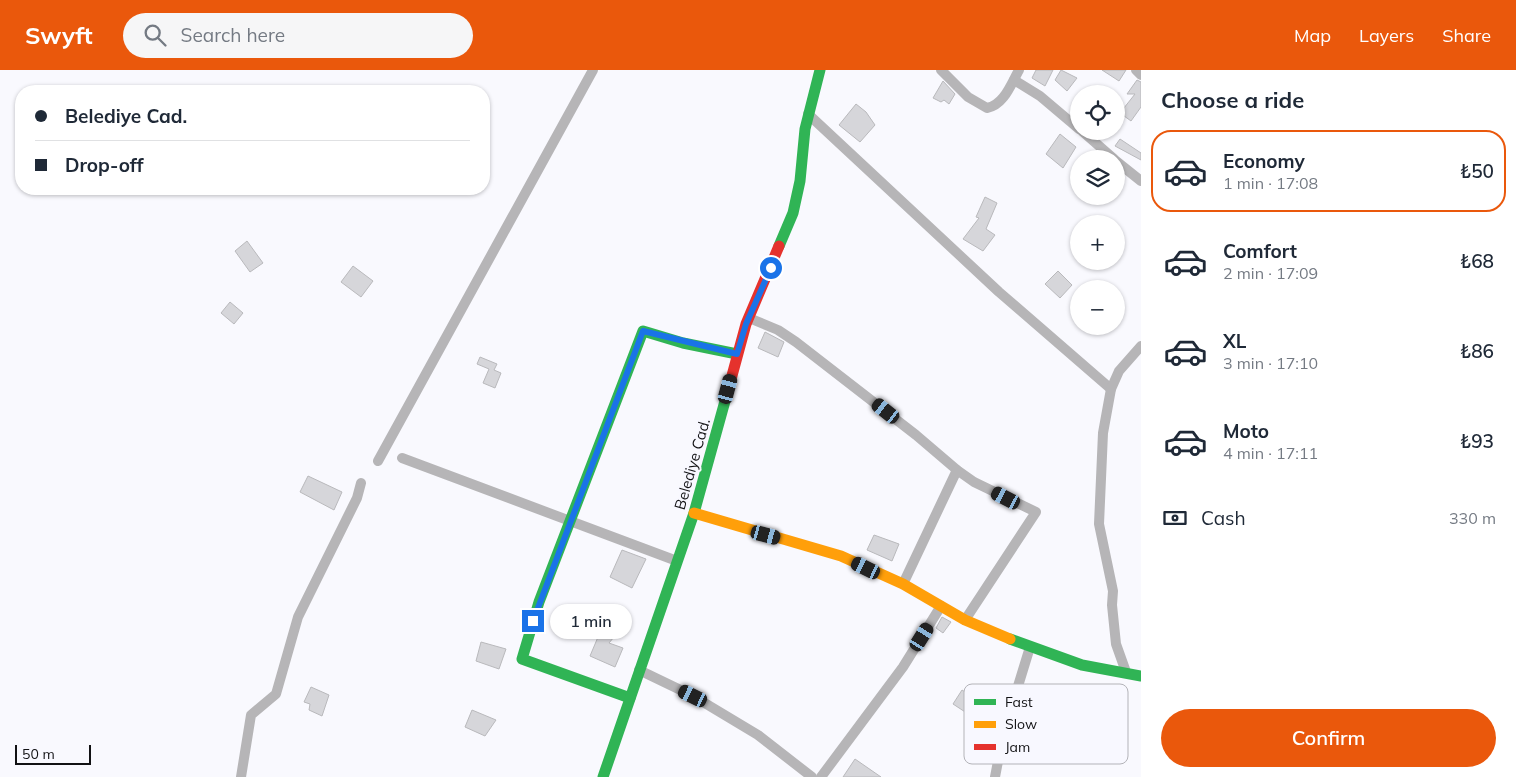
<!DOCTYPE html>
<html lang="en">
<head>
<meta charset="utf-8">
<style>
  :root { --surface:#fff; --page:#f6f6f7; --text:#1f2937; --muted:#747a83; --line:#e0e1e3; --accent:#ea580c }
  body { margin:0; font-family:Mulish,sans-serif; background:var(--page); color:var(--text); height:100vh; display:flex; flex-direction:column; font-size:19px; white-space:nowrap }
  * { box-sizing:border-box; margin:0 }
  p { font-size:16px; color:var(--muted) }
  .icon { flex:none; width:28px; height:28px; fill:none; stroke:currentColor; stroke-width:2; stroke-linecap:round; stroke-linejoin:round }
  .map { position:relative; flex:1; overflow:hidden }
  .panel { display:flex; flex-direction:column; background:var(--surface); width:375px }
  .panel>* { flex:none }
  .hud { position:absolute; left:15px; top:15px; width:475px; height:110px; border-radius:20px; box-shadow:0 1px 4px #0004; display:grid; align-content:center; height:110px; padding:0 20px; background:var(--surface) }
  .controls { position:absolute; left:1070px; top:15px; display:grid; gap:10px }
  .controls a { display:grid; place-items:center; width:55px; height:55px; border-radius:50%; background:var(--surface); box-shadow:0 1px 4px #0004; font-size:25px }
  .scale { position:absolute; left:15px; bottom:12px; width:76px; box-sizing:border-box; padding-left:5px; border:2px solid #121214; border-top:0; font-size:14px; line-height:18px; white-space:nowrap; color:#121214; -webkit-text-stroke:4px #f8f8ff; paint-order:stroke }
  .end { position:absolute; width:22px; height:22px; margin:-11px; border:6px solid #1a73e8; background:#fff; box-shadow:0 0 0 2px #fff }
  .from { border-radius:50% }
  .bubble { position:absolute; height:35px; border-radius:18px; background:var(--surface); box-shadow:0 1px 4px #0004; font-size:16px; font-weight:600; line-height:35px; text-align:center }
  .car { position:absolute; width:15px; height:30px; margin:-15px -8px; border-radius:6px; box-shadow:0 0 4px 1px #0007; background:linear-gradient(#222 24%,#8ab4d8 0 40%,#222 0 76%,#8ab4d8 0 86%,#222 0) }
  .hud b { display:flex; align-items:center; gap:18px; height:48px; font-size:19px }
  .hud b+b { border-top:1px solid var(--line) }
  .hud i { width:12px; height:12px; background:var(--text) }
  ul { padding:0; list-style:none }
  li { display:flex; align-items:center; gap:15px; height:82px; margin:0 10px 8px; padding:0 10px; border:2px solid transparent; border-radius:20px }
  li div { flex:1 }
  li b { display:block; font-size:19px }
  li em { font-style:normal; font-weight:600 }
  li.current { border-color:var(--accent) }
  li>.icon { width:45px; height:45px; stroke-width:1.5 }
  h2 { padding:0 20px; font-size:22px; line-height:60px }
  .pay { display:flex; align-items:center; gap:12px; height:55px; padding:0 20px; font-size:19px }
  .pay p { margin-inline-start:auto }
  .action { display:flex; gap:10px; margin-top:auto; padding:10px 20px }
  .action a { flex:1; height:58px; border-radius:30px; background:var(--accent); color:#fff; font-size:20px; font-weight:600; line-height:58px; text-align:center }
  header { display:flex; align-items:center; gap:30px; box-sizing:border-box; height:70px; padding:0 25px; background:var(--accent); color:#fff }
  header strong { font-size:24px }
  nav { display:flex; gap:28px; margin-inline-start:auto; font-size:18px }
  .search { width:350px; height:45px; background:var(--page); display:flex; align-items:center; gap:12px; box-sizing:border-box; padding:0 18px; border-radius:28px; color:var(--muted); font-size:19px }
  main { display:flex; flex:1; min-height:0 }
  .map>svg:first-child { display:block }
  .building { fill:#d6d6da; stroke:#b9b9bc }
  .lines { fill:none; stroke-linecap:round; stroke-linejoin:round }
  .street { stroke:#b6b5b7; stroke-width:10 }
  .fast { stroke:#30b455; stroke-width:11 }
  .slow { stroke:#ff9f0a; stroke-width:11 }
  .jam { stroke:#e5322d; stroke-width:11 }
  .route { stroke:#1a73e8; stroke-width:6 }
  .labels { text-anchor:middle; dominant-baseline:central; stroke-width:4; stroke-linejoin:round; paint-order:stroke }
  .street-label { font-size:15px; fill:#121214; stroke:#f8f8ff }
  .key { fill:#f8f8ff; stroke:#b3b3b8; stroke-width:1 }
  .key-label { font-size:14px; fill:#121214 }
</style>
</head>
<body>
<header>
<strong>Swyft</strong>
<div class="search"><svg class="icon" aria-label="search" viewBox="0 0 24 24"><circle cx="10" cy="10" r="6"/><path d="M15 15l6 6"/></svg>Search here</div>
<nav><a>Map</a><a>Layers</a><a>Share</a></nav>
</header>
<main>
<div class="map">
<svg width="1141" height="707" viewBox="0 0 1141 707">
  <rect width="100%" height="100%" fill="#f9f9fe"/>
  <g class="building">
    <path d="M1036 0H1053L1045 16 1032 8Z"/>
    <path d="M1061 0 1077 8 1067 21 1055 10Z"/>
    <path d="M1102 0H1126L1119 11Z"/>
    <path d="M1137 10 1141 12V37L1131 51 1120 43 1135 24H1127Z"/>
    <path d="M943 11 955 24 949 34 944 30 941 32 933 28Z"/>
    <path d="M856 34 866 42 875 55 860 72 839 55Z"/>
    <path d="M1060 64 1076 77 1063 98 1046 84Z"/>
    <path d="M1120 69 1141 83V90L1115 76Z"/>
    <path d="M985 127 997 133 986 159 995 165 983 181 963 169 979 148 976 147Z"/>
    <path d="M247 171 263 193 250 202 235 181Z"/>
    <path d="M353 196 373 211 361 227 341 212Z"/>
    <path d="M1058 201 1072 215 1060 228 1045 214Z"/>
    <path d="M230 232 243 243 234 254 221 243Z"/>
    <path d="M765 262 784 272 778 287 758 278Z"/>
    <path d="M480 287 497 294 494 300 501 303 495 318 483 313 489 299 477 294Z"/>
    <path d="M308 406 342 422 334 440 300 422Z"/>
    <path d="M874 465 899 474 892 491 867 480Z"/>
    <path d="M622 480 646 489 632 518 610 507Z"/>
    <path d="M611 537 629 549 616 565 599 550 602 546 600 545Z"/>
    <path d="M942 547 951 552 943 563 936 558Z"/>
    <path d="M598 567H614L609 573 623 578 615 597 590 586Z"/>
    <path d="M481 572 506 579 499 599 476 591Z"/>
    <path d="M311 617 329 625 322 646 309 640 310 634 304 632Z"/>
    <path d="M962 620 978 630 980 626 1000 639 988 657 953 634Z"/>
    <path d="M472 640 496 650 485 666 465 657Z"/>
    <path d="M855 689 881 707H843Z"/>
  </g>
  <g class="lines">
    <g class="street">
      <path d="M941 0 968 27 987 38C1004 35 1011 14 1019 0"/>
      <path d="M1136 0 1141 5"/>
      <path d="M1014 10 1040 26 1079 59"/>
      <path d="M808 44 999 222 1111 319"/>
      <path d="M1082 61 1114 89"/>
      <path d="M1116 91 1141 111"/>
      <path d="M749 248 778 260 796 272 916 365 957 400 974 412 1036 442 965 550"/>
      <path d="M402 388 677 491"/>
      <path d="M378 391 593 0"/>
      <path d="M903 514 957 400"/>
      <path d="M639 600 693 626 758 665 812 707"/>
      <path d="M1126 602 1116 574 1112 535 1113 521 1099 454 1103 363 1111 319 1119 301 1141 276"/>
      <path d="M241 707 251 645 276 624 298 547 357 428 361 413"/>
      <path d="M821 707 903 597 941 536"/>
      <path d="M995 707 1003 665 1030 577"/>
    </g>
    <g class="fast">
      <path d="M779 176 793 143 800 111 805 59 820 0"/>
      <path d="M1010 569 1082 595 1141 606"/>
      <path d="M630 628 522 589 539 532 643 261 683 273 737 284"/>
      <path d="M603 707 694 443 730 313"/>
    </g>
    <path class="slow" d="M694 443 841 486 903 514 965 550 1010 569"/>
    <path class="jam" d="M730 313 746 254 779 176"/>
  </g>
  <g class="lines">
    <path class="route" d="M533 551 643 261 737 284 746 254 771 198"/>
  </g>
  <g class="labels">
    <g class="street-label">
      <text transform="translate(692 394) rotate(-74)">Belediye Cad.</text>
    </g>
  </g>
  <rect x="964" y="614" width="164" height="80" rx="8" class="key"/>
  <rect x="974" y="629" width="22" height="6" fill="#30b455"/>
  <rect x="974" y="651" width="22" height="7" fill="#ff9f0a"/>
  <rect x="974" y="674" width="22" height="6" fill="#e5322d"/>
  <g class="key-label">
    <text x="1005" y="637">Fast</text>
    <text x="1005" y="659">Slow</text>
    <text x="1005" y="682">Jam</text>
  </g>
</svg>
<div class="controls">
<a><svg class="icon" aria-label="locate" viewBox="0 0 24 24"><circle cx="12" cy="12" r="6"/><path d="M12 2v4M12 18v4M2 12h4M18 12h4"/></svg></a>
<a><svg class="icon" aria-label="layers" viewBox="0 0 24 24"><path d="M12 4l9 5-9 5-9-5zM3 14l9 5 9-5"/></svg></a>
<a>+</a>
<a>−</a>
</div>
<div class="scale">50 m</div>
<i class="end from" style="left:771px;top:198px"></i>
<i class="end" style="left:533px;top:551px"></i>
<div class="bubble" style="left:550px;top:534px;width:82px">1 min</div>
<i class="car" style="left:728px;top:319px;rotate:15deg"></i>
<i class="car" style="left:886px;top:341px;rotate:308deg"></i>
<i class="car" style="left:1006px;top:428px;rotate:297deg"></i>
<i class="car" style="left:766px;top:465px;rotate:105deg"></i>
<i class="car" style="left:866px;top:498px;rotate:296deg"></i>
<i class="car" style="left:922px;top:567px;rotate:32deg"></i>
<i class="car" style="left:693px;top:626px;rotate:296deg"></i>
<div class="hud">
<b><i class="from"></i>Belediye Cad.</b>
<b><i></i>Drop-off</b>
</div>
</div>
<section class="panel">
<h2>Choose a ride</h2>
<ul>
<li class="current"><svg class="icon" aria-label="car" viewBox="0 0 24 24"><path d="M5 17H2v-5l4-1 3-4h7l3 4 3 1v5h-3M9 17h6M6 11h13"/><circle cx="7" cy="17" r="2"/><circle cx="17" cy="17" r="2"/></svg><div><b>Economy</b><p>1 min · 17:08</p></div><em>₺50</em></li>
<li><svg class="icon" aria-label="car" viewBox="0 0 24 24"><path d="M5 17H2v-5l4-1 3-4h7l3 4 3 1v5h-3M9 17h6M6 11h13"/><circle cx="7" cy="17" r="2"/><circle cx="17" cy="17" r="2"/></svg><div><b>Comfort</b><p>2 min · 17:09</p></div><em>₺68</em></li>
<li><svg class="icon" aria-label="car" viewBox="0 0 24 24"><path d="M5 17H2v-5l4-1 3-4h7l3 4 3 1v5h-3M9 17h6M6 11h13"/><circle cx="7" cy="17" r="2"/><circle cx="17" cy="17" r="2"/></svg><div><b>XL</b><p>3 min · 17:10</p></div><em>₺86</em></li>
<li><svg class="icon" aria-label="car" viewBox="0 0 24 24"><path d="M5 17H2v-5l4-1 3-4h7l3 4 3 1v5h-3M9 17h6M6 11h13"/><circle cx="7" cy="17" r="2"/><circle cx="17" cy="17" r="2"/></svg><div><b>Moto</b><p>4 min · 17:11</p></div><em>₺93</em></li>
</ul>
<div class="pay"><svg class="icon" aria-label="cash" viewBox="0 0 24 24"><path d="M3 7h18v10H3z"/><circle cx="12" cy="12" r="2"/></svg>Cash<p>330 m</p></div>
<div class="action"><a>Confirm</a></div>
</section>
</main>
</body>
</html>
